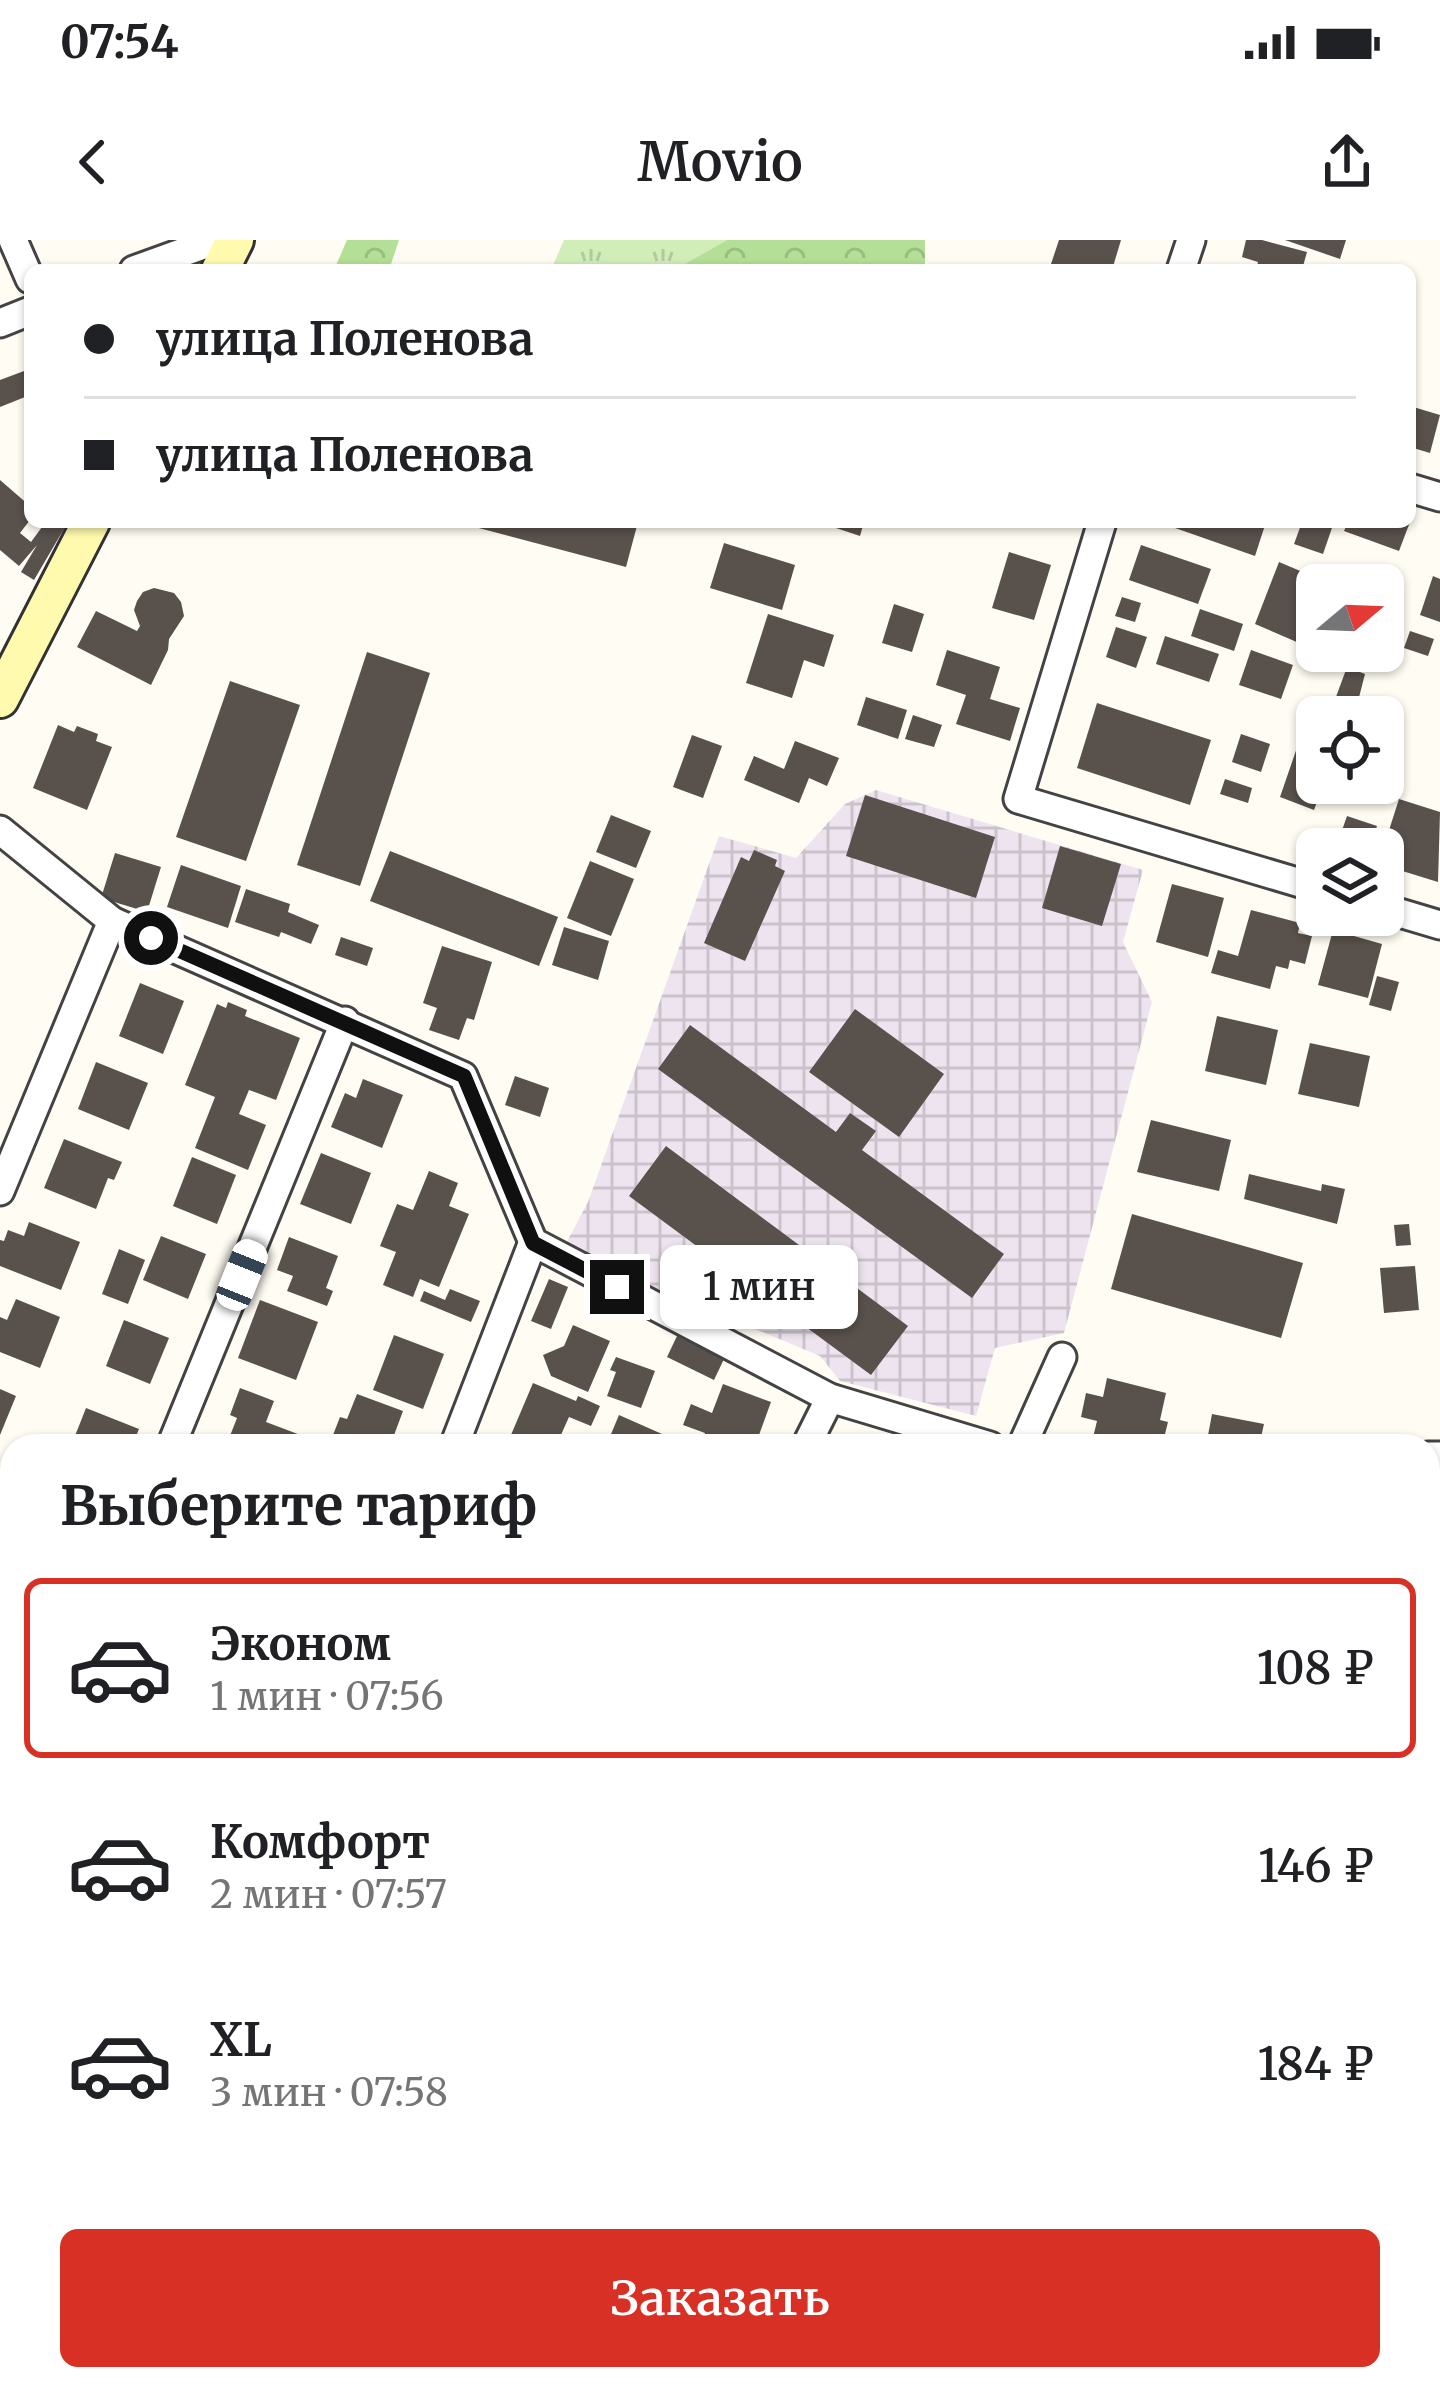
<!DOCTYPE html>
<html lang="ru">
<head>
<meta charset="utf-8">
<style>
  :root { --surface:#fff; --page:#f2f2f2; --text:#202124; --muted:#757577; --line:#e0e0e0; --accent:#d93025 }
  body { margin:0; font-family:Merriweather,serif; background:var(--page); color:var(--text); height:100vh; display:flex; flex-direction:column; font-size:45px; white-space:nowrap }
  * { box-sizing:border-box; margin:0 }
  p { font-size:39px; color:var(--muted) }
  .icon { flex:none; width:66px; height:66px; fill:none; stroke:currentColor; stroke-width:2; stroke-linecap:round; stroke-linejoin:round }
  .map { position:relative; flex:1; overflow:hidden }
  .side { position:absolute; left:0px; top:1194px; width:1440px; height:957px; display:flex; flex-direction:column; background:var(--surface); border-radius:36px 36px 0 0; box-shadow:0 3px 9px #0004 }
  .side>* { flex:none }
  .banner { position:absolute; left:24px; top:24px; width:1392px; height:264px; border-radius:18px; box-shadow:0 3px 9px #0004; display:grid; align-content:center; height:264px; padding:0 60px; background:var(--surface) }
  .needle { width:78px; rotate:71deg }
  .fabs { position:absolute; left:1296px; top:324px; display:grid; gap:24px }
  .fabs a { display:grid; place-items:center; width:108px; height:108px; border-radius:18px; background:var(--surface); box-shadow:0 3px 9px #0004; font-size:60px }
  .end { position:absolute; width:54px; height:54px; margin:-27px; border:15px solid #101010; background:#fff; box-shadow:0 0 0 6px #fff }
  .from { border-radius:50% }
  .bubble { position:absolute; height:84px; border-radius:18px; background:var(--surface); box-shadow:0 3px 9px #0004; font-size:39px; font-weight:600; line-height:84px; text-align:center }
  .car { position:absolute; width:36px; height:72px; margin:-36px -18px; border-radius:15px; box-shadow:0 0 9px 3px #0007; background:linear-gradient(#fff 24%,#345 0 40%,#fff 0 76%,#345 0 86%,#fff 0) }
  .banner b { display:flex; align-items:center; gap:42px; height:114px; font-size:45px }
  .banner b+b { border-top:3px solid var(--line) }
  .banner i { width:30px; height:30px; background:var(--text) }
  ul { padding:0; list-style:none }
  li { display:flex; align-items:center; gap:36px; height:180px; margin:0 24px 18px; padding:0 36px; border:6px solid transparent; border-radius:18px }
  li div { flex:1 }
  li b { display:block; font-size:45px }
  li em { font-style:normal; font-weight:600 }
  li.on { border-color:var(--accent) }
  li>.icon { width:108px; height:108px; stroke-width:1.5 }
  h2 { padding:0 60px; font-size:54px; line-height:144px }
  .cta { display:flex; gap:24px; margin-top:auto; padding:24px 60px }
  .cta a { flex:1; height:138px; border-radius:18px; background:var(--accent); color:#fff; font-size:48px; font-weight:600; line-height:138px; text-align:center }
  .status { display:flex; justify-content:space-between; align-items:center; height:84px; padding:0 60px; background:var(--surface); direction:ltr }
  .status svg { height:33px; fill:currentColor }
  header { display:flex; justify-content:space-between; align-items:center; height:156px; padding:0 60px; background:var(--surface); font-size:54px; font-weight:600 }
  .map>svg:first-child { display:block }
  .industrial { fill:url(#industrial-grid) }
  .grass { fill:url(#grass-tufts) }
  .forest { fill:url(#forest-crowns) }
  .building { fill:#59514b }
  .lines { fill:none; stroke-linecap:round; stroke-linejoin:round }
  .street-casing { stroke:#434343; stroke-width:33 }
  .secondary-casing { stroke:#323232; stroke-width:42 }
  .street { stroke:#fff; stroke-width:27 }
  .secondary { stroke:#fffaae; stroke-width:36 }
  .route { stroke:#101010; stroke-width:15 }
</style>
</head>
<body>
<div class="status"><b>07:54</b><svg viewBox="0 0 49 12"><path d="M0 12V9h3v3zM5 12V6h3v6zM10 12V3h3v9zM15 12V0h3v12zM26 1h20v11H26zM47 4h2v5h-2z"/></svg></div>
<header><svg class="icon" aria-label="back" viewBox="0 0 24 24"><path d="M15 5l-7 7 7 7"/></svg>Movio<svg class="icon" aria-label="share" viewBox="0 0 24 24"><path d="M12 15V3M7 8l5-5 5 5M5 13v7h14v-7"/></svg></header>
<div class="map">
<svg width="1440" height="2149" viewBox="0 0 1440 2149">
  <defs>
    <pattern id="industrial-grid" width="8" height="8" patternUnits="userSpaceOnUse" patternTransform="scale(3)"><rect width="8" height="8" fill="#eee4ef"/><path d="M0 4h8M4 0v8" fill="none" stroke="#cbc3cc"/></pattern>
    <pattern id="grass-tufts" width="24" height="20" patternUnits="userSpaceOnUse" patternTransform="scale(3)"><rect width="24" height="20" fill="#d1edb8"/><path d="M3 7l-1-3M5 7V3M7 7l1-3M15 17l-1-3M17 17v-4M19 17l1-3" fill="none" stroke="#b2ca9d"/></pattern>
    <pattern id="forest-crowns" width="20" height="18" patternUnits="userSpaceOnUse" patternTransform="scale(3)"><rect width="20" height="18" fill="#b3df96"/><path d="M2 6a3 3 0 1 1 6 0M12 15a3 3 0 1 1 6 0" fill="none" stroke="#99be80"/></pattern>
  </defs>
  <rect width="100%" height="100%" fill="#fffdf3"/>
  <path class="industrial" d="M876 550 1143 630 1123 702 1152 762 1064 1093 995 1108 976 1176 840 1141 820 1116 563 1009 588 962 719 596 796 618 845 564Z"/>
  <path class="grass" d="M564 0H727L674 30H551Z"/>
  <g class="forest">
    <path d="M347 0H399L389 30H334Z"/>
    <path d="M727 0H925V30H674Z"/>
  </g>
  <g class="building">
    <path d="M1059 0H1121L1112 30H1049Z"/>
    <path d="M1246 0H1262L1307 12 1302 30H1256L1258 22 1242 17Z"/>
    <path d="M1285 0H1346L1340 19Z"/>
    <path d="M24 131 30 155 0 167V140Z"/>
    <path d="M1410 166 1440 175 1430 213 1410 207Z"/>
    <path d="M0 240 30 266V280L20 293 31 302 42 287 32 282H68L34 340 21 332 37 305 19 326 0 310Z"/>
    <path d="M456 282H638L626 327Z"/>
    <path d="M818 282H864L860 296Z"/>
    <path d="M1158 282H1266L1255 316Z"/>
    <path d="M1302 282H1334L1323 314 1294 304Z"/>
    <path d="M1348 282H1410L1399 311 1344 291Z"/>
    <path d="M724 303 795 325 782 370 710 348Z"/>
    <path d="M1141 305 1211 329 1198 364 1129 340Z"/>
    <path d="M1009 312 1051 325 1034 380 992 368Z"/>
    <path d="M1279 322 1324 341 1317 345V358L1299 403 1255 384Z"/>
    <path d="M1433 336 1440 339V382L1420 375Z"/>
    <path d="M154 348 174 353 181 362 184 376 169 399 168 410 151 445 77 407 96 371 137 391 140 386 134 370 137 361 143 352Z"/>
    <path d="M1122 357 1141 363 1135 382 1115 376Z"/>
    <path d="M894 364 924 374 912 412 882 403Z"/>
    <path d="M1200 369 1243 384 1234 411 1191 396Z"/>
    <path d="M768 374 834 395 824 427 804 420 792 458 746 443Z"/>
    <path d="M1116 387 1147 397 1136 428 1106 417Z"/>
    <path d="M1410 391 1434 399 1428 416 1404 408Z"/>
    <path d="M1165 396 1219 414 1209 442 1156 424Z"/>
    <path d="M947 410 1000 427 990 459 1020 468 1010 501 956 484 966 455 936 445Z"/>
    <path d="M1251 410 1293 425 1281 459 1239 445Z"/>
    <path d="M367 412 430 433 360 646 297 625Z"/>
    <path d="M1347 427 1365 434 1356 469 1333 465Z"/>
    <path d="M230 441 300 465 246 621 176 597Z"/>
    <path d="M866 457 907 470 898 499 857 485Z"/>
    <path d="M1097 463 1211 500 1190 565 1077 528Z"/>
    <path d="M913 475 942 485 934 507 905 499Z"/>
    <path d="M58 485 74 492 77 486 98 494 96 501 112 507 87 570 33 548Z"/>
    <path d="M1241 494 1270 504 1261 532 1232 522Z"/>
    <path d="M692 495 722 506 703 558 673 547Z"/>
    <path d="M1301 496 1317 502V543H1324L1314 570 1280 557Z"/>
    <path d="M795 501 839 518 827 546 809 538 799 563 744 540 754 516 784 529Z"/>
    <path d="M1225 539 1252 548 1248 563 1220 554Z"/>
    <path d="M865 555 995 597 976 658 846 616Z"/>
    <path d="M1399 559 1440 572 1438 642 1383 625V609Z"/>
    <path d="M611 575 651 591 636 628 596 612Z"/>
    <path d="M1347 576 1377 586 1369 609 1337 605Z"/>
    <path d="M1060 606 1121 624 1102 686 1042 668Z"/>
    <path d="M754 610 777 620 775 626 785 631 745 721 704 703 741 617 749 621Z"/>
    <path d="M390 611 558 677 539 726 370 661Z"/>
    <path d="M115 613 161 627 147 672 101 658Z"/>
    <path d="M590 621 634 639 611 696 567 678Z"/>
    <path d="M181 625 241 646 228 688 167 667Z"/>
    <path d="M1172 644 1224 658 1208 717 1156 702Z"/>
    <path d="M246 649 290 664 288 672 319 685 311 704 281 692 279 697 235 682Z"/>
    <path d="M1251 670 1300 683 1298 693 1312 696 1305 724 1290 720 1288 729 1276 726 1270 749 1211 733 1218 710 1238 716Z"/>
    <path d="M564 687 609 701 598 740 552 725Z"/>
    <path d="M1333 690 1382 704 1368 758 1318 745Z"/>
    <path d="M341 697 373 708 367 726 335 715Z"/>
    <path d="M442 706 492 722 474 780 467 778 459 800 429 790 437 768 423 763Z"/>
    <path d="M1377 736 1399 742 1391 771 1369 765Z"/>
    <path d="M140 743 184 761 163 814 119 796Z"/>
    <path d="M228 762 247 770 245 776 300 798 276 860 249 850 239 874 266 885 248 930 195 908 215 857 185 845 217 764 226 768Z"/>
    <path d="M855 769 944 834 899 897 809 832Z"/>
    <path d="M1217 776 1278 790 1266 845 1205 831Z"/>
    <path d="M690 785 836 892 850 873 876 891 862 910 1004 1014 972 1058 658 829Z"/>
    <path d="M1310 803 1370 816 1359 867 1298 854Z"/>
    <path d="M96 822 148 843 129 890 78 869Z"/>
    <path d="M515 836 549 848 540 877 505 865Z"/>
    <path d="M363 839 403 855 382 908 331 887 345 853 356 858Z"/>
    <path d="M1151 880 1231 900 1219 951 1137 932Z"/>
    <path d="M64 899 122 922 114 940 108 938 96 969 44 948Z"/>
    <path d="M666 906 908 1086 871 1135 629 956Z"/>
    <path d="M321 913 371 933 351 984 300 964Z"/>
    <path d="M192 917 236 935 217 984 173 966Z"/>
    <path d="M429 931 458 943 449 966 469 974 439 1047 420 1039 413 1057 383 1045 396 1012 380 1006 397 964 413 970Z"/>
    <path d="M1249 934 1321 951 1322 944 1345 949 1337 984 1244 959Z"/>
    <path d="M1132 974 1303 1023 1281 1098 1111 1049Z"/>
    <path d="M29 982 80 1002 61 1050 0 1026V1000L4 1001 8 990 24 996Z"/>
    <path d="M1409 984 1411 1005 1396 1006 1394 985Z"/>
    <path d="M161 996 206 1014 188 1059 143 1040Z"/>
    <path d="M289 997 338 1016 326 1048 333 1051 327 1066 287 1051 293 1036 277 1030Z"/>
    <path d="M119 1009 145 1020 128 1064 102 1054Z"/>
    <path d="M1415 1026 1419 1070 1384 1073 1380 1028Z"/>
    <path d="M549 1039 568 1047 551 1089 531 1081Z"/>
    <path d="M450 1049 480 1061 471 1082 420 1061 424 1051 445 1060Z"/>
    <path d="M16 1059 60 1077 40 1128 0 1112V1077L7 1080Z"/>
    <path d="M260 1060 318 1082 296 1140 238 1118Z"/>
    <path d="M124 1080 169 1098 150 1144 106 1126Z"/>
    <path d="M573 1085 610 1101 588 1152 551 1136 543 1115 564 1106Z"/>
    <path d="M394 1095 444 1114 423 1169 373 1150Z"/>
    <path d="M677 1096 724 1119 714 1140 667 1117Z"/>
    <path d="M616 1117 655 1131 641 1168 607 1156 616 1132 610 1130Z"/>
    <path d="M1107 1138 1166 1153 1160 1180 1168 1182 1162 1206H1091L1097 1181 1081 1177 1086 1153 1103 1157Z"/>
    <path d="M533 1143 576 1161 578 1156 600 1166 591 1186 569 1177 556 1206H517L508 1202Z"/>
    <path d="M723 1144 771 1162 755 1206H715L702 1201 705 1193 683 1185 691 1164 712 1173Z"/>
    <path d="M240 1148 274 1161 266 1182 311 1199 308 1206H226L237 1178 230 1175Z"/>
    <path d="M0 1149 16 1156 0 1195Z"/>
    <path d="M357 1154 403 1171 390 1206 360 1201 358 1206 338 1203 340 1197 333 1195 340 1177 347 1179Z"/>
    <path d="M86 1168 139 1189 132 1206H71Z"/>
    <path d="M1212 1174 1264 1184 1259 1206H1206Z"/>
    <path d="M619 1175 662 1194 657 1206H606Z"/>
    <path d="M1433 1290 1440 1291V1318L1428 1315Z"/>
    <path d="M12 1316V1386L0 1382V1346Z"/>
    <path d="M1428 1363 1439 1365 1430 1407H1428Z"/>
    <path d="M0 1399 12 1404V1475L0 1470Z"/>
    <path d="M1438 1435H1440V1496L1428 1493Z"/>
    <path d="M0 1497 12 1501V1517L0 1546Z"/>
    <path d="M1428 1508 1440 1511V1564L1428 1562Z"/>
    <path d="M1428 1597 1440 1600V1655L1428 1653Z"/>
    <path d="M1428 1677 1440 1679 1433 1736 1428 1735Z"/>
    <path d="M0 1799 12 1800 11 1834 0 1833Z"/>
    <path d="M1428 1906 1440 1907V1963L1428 1962Z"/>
    <path d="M1428 1998 1438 1999 1433 2067H1428Z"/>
    <path d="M59 2139H110L108 2149H47L48 2141 58 2143Z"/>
    <path d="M120 2139H171L170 2149H119Z"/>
    <path d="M284 2139H338L337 2149H282Z"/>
    <path d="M358 2139H405L404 2149H358Z"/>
    <path d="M418 2139H471L470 2149H417Z"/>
    <path d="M484 2139H559L558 2149H484Z"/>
    <rect x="614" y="2139" width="99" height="10"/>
    <path d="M894 2139H954L953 2149H893Z"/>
    <path d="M974 2139H1046L1045 2149H974Z"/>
  </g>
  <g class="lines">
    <defs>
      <g id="street">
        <path d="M13 0 30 39"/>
        <path d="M134 30 217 0"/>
        <path d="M1181 30 1191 0"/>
        <path d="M0 83 30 71"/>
        <path d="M1410 248 1440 257"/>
        <path d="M1102 282 1018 559 1317 648"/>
        <path d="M0 590 112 681 463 836 533 1002 830 1158 990 1206"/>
        <path d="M1383 668 1440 685"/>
        <path d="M0 951 112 681"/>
        <path d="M171 1206 345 781"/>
        <path d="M454 1206 533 1002"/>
        <path d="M806 1206 830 1158"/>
        <path d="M1022 1206 1062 1117"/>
        <path d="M1428 1216H1440"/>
        <path d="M0 1615 12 1587"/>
        <path d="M1428 1830 1440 1787"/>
        <path d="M22 2149 23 2139"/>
        <path d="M225 2149 226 2139"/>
        <path d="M594 2149 595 2139"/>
        <path d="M838 2149 839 2139"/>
        <path d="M1065 2149 1066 2139"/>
        <path d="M1328 2149 1329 2139"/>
      </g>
      <g id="secondary">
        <path d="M220 30 235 0"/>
        <path d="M0 459 91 282"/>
        <path d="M0 1725 12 1726"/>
        <path d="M1428 1842 1440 1843"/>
      </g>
    </defs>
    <use href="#street" class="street-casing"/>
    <use href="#secondary" class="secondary-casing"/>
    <use href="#street" class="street"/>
    <use href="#secondary" class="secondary"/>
  </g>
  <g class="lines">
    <path class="route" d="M151 698 464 836 533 1003 617 1047"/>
  </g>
</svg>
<div class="fabs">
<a><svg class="needle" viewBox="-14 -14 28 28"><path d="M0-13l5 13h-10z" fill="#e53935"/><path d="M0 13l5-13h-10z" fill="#757577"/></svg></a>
<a><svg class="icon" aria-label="locate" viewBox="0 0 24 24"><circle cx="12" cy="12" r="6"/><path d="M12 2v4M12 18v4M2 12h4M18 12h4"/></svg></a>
<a><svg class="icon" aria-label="layers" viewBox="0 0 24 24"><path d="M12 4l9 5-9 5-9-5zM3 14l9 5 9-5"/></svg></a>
</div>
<i class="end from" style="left:151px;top:698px"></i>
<i class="end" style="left:617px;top:1047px"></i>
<div class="bubble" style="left:660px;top:1005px;width:198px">1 мин</div>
<i class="car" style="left:242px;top:1035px;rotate:22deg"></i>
<div class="banner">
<b><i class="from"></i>улица Поленова</b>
<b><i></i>улица Поленова</b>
</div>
<section class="side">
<h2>Выберите тариф</h2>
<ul>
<li class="on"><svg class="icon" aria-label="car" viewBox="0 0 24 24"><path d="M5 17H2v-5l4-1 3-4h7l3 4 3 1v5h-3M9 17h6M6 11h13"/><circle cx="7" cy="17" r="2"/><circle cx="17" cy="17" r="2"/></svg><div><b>Эконом</b><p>1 мин · 07:56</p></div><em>108 ₽</em></li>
<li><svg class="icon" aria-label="car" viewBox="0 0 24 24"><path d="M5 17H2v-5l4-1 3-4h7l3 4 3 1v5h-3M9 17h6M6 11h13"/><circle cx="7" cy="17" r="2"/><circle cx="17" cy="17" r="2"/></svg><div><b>Комфорт</b><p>2 мин · 07:57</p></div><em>146 ₽</em></li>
<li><svg class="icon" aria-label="car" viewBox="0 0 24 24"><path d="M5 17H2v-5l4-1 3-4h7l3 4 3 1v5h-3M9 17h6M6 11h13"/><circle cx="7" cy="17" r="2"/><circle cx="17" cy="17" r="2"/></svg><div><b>XL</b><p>3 мин · 07:58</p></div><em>184 ₽</em></li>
</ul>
<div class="cta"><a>Заказать</a></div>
</section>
</div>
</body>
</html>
